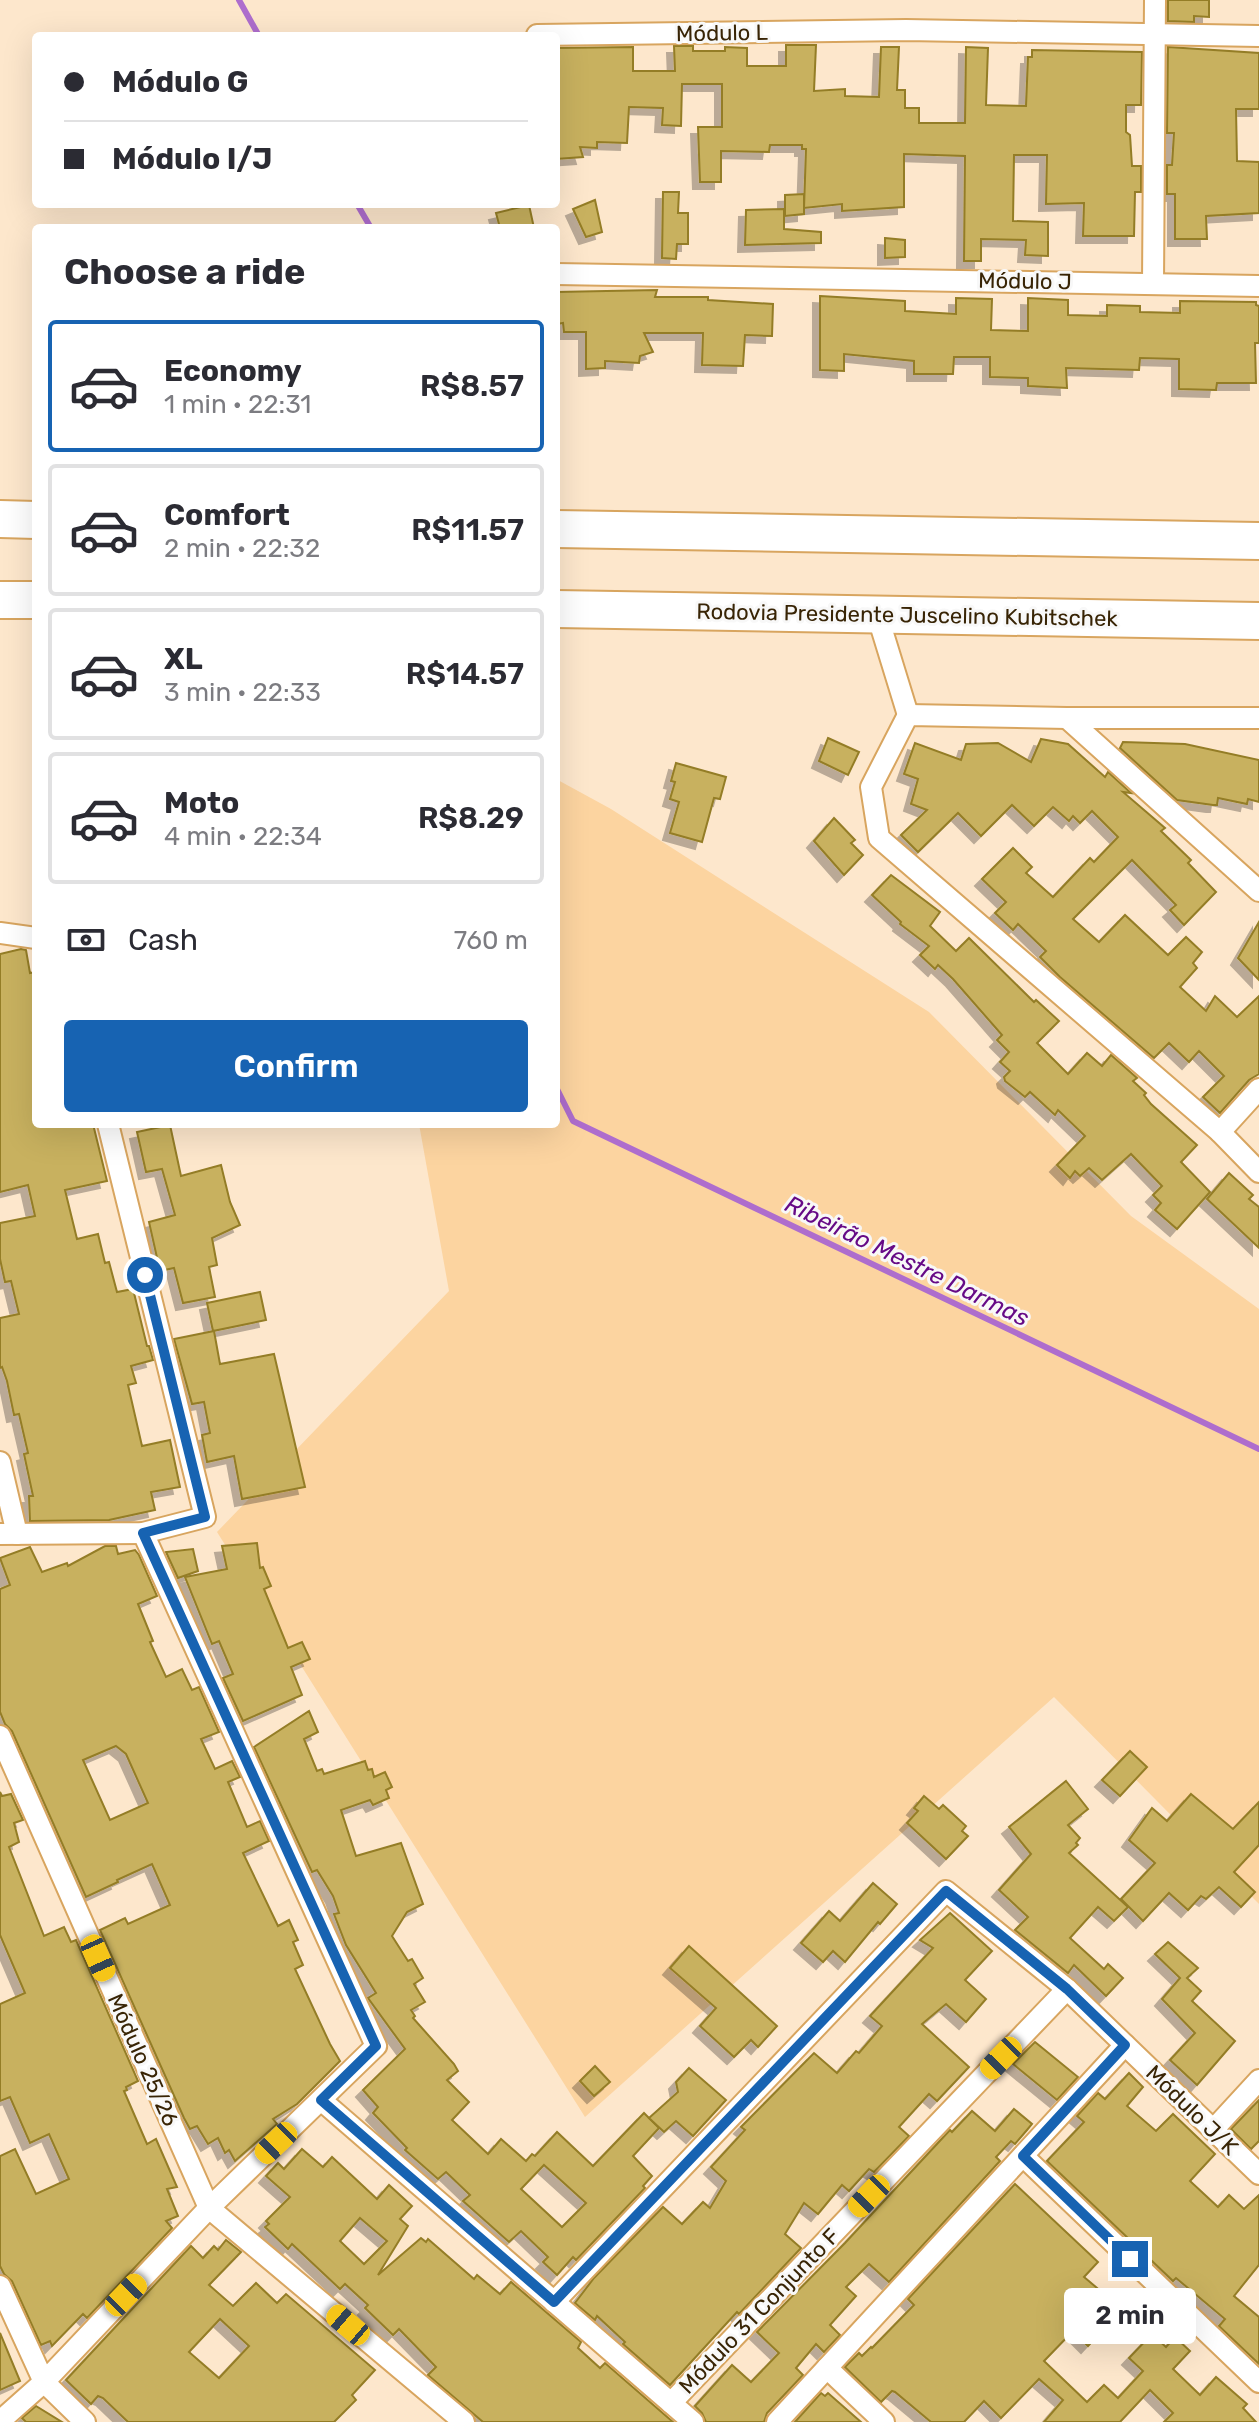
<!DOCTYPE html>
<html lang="en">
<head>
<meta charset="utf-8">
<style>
  :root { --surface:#fff; --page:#f7f7f7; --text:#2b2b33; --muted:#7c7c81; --line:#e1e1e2; --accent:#1763b2 }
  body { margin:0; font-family:Rubik,sans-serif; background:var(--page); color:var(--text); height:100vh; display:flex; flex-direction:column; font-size:30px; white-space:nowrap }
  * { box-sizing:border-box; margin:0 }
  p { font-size:26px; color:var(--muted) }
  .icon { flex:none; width:44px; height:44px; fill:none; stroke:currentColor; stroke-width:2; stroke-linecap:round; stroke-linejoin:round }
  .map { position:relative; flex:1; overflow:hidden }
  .details { position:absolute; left:32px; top:224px; width:528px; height:904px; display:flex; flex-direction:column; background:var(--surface); border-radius:8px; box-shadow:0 8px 32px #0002 }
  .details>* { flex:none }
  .top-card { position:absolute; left:32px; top:32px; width:528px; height:176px; border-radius:8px; box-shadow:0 8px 32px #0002; display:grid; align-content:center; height:176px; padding:0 32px; background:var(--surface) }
  .end { position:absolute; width:36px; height:36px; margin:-18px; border:10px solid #1763b2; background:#fff; box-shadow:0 0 0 4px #fff }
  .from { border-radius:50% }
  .bubble { position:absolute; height:56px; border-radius:8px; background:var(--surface); box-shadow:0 8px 32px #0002; font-size:26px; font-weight:600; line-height:56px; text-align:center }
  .car { position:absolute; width:24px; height:48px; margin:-24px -12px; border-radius:10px; box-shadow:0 0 6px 2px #0007; background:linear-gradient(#f5c518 24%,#345 0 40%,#f5c518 0 76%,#345 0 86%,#f5c518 0) }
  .top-card b { display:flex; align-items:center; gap:28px; height:76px; font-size:30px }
  .top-card b+b { border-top:2px solid var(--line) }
  .top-card i { width:20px; height:20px; background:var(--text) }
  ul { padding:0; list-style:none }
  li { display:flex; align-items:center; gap:24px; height:132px; margin:0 16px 12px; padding:0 16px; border:4px solid var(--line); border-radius:8px }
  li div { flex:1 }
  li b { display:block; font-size:30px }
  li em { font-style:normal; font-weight:600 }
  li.current { border-color:var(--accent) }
  li>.icon { width:72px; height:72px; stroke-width:1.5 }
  h2 { padding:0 32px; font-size:36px; line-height:96px }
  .pay { display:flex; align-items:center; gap:20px; height:88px; padding:0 32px; font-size:30px }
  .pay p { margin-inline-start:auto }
  .cta { display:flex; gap:16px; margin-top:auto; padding:16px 32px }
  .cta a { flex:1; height:92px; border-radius:8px; background:var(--accent); color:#fff; font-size:32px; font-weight:600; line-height:92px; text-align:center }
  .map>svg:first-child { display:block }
  .green { fill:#fcd4a0 }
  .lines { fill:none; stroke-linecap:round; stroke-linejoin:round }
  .stream { stroke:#ae6dcd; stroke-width:6 }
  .building { fill:#c8b15e; stroke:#947d26; stroke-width:2; fill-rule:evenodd; filter:url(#shadow) }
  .street-casing { stroke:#d8a55f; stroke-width:24 }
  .highway-casing { stroke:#d8a55f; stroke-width:40 }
  .street { stroke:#fff; stroke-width:20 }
  .highway { stroke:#fff; stroke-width:36 }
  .route { stroke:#1763b2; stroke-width:10 }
  .labels { text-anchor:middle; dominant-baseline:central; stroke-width:6; stroke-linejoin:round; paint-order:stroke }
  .street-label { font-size:22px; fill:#382405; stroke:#f8f8f8 }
  .water-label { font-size:24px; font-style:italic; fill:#660a86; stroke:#f8f8f8 }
</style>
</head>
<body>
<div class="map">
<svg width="1259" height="2422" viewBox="0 0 1259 2422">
  <defs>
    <filter id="shadow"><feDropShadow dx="-7" dy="7" stdDeviation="0" flood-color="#0004"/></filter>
  </defs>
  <rect width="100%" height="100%" fill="#fde7cc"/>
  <path class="green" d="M556 779 611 809 929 1012 1131 1216 1259 1309V1904L1054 1697 585 2117 217 1532 449 1291 419 1124H556Z"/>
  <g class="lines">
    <g class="stream">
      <path d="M239 0 259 36"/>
      <path d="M357 204 371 228"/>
      <path d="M556 1087 573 1121 1259 1449"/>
    </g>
  </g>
  <g class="building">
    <path d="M1168 0H1209V17L1194 16V22L1168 21Z"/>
    <path d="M786 45H816L814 91 845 89V96L879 97 881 47H899L897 90H905V108H919V123H965L966 47 988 48 986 105 1026 106 1028 57H1032V50L1142 52 1141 105H1126V132L1130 135 1132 166H1141V192H1135L1134 236H1083L1084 203 1046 204 1047 155H1014L1013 221 1048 222V256L1025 255 1026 240 981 239V261H964L965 156 904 154V207L842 211V204L804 208 806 149H802V145H770L769 152 721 151V182H700L698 127H722V84H682L681 126 662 125 663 108 629 107 627 143 597 142V148L580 147 583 157 556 159V48L633 47V71H675L674 46H693V51H725V47L747 48V66H786Z"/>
    <path d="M1168 47 1259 53V109H1236L1237 161 1259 162V213L1206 216 1207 239H1175V194H1167V165H1172L1174 133H1167Z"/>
    <path d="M663 192H679L678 213H688V244H677L676 259 662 258Z"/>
    <path d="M804 194V214L785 216V195Z"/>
    <path d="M595 200 602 232 586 237 573 209Z"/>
    <path d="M529 205 534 228H500L496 213Z"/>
    <path d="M784 209V229L821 232V243L745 245 746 210Z"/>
    <path d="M885 238 905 240V257L885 258Z"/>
    <path d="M657 290 655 297H708V300L773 304 772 336 745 335 743 366 702 365 703 333H644L653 352 640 356 639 363 605 361V368L586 369V332H564L563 323 557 324 556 292Z"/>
    <path d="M820 296 905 301V311L956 314V298L992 299 991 330 1028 331V298L1068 300V315L1107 316V305L1140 306V312L1180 313V301L1256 302V305L1259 306V343H1255L1256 383H1217L1216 390 1179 389V359L1140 358 1139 370 1066 368 1067 388 1028 386V378L990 377V357H954L953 374H914V361L844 354V371L820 370Z"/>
    <path d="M828 738 859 752 848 775 819 761Z"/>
    <path d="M1041 739 1068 744 1105 777 1108 772 1131 793 1123 792 1165 828 1161 831 1191 860 1188 863 1216 892 1184 925 1170 910 1176 905 1132 860 1073 919 1099 942 1125 915 1168 955 1186 937 1202 952 1193 963 1197 968 1180 987 1206 1011 1215 996 1237 1017 1259 996V1074L1249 1080 1220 1113 1203 1097 1224 1076 1199 1051 1189 1062 1169 1043 1154 1058 1060 977 1040 957 1046 951 1018 924 1013 930 995 913 1006 902 982 879 1013 848 1032 867 1026 873 1053 897 1090 858 1094 862 1118 837 1092 811 1080 823 1073 816 1069 821 1053 807 1034 826 1012 805 981 836 958 813 918 852 901 835 927 810 911 804 918 779 904 774 915 743 961 760 966 744 998 743 1031 762Z"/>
    <path d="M1123 742 1185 744 1259 760V802L1248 799 1247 804 1218 798 1217 805H1213L1177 800 1120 748Z"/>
    <path d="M676 763 726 777 720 799 714 798 702 842 670 833 679 802 670 799 675 782 671 781Z"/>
    <path d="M834 818 855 840 851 843 863 855 844 875 814 841Z"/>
    <path d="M891 875 940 912 930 926 956 951 969 938 1034 1002 1036 1000 1059 1021 1037 1043 1068 1074 1087 1053 1102 1066 1111 1055 1137 1078 1133 1081 1146 1093 1144 1095 1151 1104 1197 1145 1181 1162 1210 1192 1177 1229 1155 1210 1161 1203 1153 1195 1162 1186 1131 1154 1102 1180 1089 1168 1080 1176 1075 1171 1070 1178 1057 1165 1085 1136 1058 1110 1055 1115 1030 1092 1025 1097 1005 1081 1004 1077 1010 1071 1000 1062 1009 1052 997 1040 1002 1035 953 979 938 965 935 969 920 955 929 946 900 924 901 922 872 895Z"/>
    <path d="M1259 922V980L1238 958Z"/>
    <path d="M21 949 26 950 30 973 36 972V1124H93L107 1181 65 1190 77 1239 98 1234 105 1263 109 1262 117 1292 133 1289 147 1346H149L153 1360 131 1366 136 1383 128 1385 142 1446 170 1440 180 1487 151 1492 155 1510 109 1520 30 1521 29 1496H33L24 1454 28 1453 19 1414 14 1415 7 1381 2 1367 0 1368V1318L19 1314 11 1281 5 1282 0 1259V1223L35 1216 28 1185 0 1192V954Z"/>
    <path d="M170 1125 181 1176 221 1165 230 1202 240 1225 212 1238 217 1265 209 1267 215 1297 183 1303 174 1268 160 1271 149 1222 175 1215 162 1169 146 1172 137 1132Z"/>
    <path d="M1229 1173 1253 1195 1249 1199 1259 1207V1248L1207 1199Z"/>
    <path d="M260 1292 266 1320 213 1331 207 1303Z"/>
    <path d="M214 1331 220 1364 274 1354 305 1487 242 1499 234 1456 207 1462 202 1435 210 1433 204 1402 192 1404 174 1339Z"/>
    <path d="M257 1543 260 1568 263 1567 271 1586 264 1589 288 1648 302 1642 310 1659 291 1667 302 1695 243 1721 223 1678 233 1674 219 1641 212 1644 185 1577 227 1569 222 1546Z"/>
    <path d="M105 1546H116L118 1554 135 1550 139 1555 157 1596 138 1604 153 1641 150 1642 166 1677 182 1669 192 1690 199 1687 219 1732 201 1739 215 1769 232 1761 240 1777 228 1782 247 1827 260 1821 269 1841 243 1853 278 1926 289 1920 298 1940 293 1942 303 1965 295 1969 330 2044 340 2061 297 2104 273 2119 277 2124 235 2161 229 2150 225 2153 218 2138 208 2144 197 2126 190 2129 184 2118 100 1930 125 1918 128 1924 170 1905 152 1864 117 1880 118 1882 86 1897 12 1731 5 1724 0 1712V1589L10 1585 0 1558 30 1547 42 1572 67 1563 68 1566ZM116 1746 126 1754 148 1803 110 1820 83 1760Z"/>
    <path d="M193 1549 198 1571 178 1578 166 1552Z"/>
    <path d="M309 1711 318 1732 304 1739 317 1771 322 1769 324 1774 365 1761 368 1770 372 1769 374 1777 385 1772 392 1787 386 1790 389 1798 373 1805 370 1800 341 1810 356 1856 401 1843 423 1904 407 1912 392 1936 408 1961 412 1959 423 1978 414 1984 425 2002 411 2010 415 2016 413 2018 454 2064 458 2071 447 2080 469 2102 452 2120 488 2154 501 2139 526 2161 532 2154 535 2156 557 2132 593 2166 644 2113 659 2128 633 2156 652 2176 643 2186 645 2188 576 2260 573 2257 557 2275 543 2262 548 2257 521 2231 509 2242 463 2201 470 2195 446 2172 438 2179 405 2150 407 2148 373 2113 378 2107 363 2090 405 2049 368 1998 376 1993 346 1945 334 1914 339 1913 333 1896 317 1870 312 1872 254 1747ZM544 2165 586 2203 562 2227 521 2189Z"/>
    <path d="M1130 1751 1147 1767 1120 1796 1102 1780Z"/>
    <path d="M1066 1781 1088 1809 1068 1825 1080 1838 1076 1843 1078 1845 1069 1853 1128 1907 1114 1921 1098 1907 1070 1938 1104 1969 1108 1964 1123 1978 1106 1996 1074 1965 1068 1973 1015 1930 1028 1917 999 1890 1031 1854 1009 1827Z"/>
    <path d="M0 1792 2 1796 11 1794 23 1820 14 1823 19 1842 9 1847 44 1936 64 1927 71 1942 76 1940 138 2081 126 2087 127 2090 124 2091 147 2144 156 2139 177 2187 167 2189 178 2216 166 2221 172 2228 87 2318 83 2314 52 2346 50 2341 41 2345 12 2281 4 2274 0 2266V2156L15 2149 36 2194 69 2179 49 2134 30 2143 10 2097 0 2101V2004L25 1993 0 1935Z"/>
    <path d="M1191 1794 1233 1829 1259 1802V1845L1234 1872 1255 1892 1241 1907 1219 1887 1206 1899 1201 1896 1188 1910 1169 1893 1143 1921 1121 1899 1155 1863 1129 1840 1152 1808 1167 1821Z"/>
    <path d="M924 1796 939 1809 943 1805 966 1826 962 1831 968 1836 946 1859 907 1823 918 1811 914 1808Z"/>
    <path d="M873 1883 897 1904 880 1924 878 1922 845 1962 833 1951 823 1962 801 1943 829 1911 840 1921Z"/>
    <path d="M950 1913 992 1951 965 1980 986 1999 966 2022 946 2004 922 2024 969 2067 937 2101 929 2094 899 2127 909 2136 874 2172 869 2169 849 2191 842 2185 818 2214 804 2203 785 2234 801 2248 739 2314 737 2312 670 2385 623 2344 625 2342 597 2316 595 2320 575 2303 594 2278 663 2207 682 2224 703 2202 710 2208 726 2181 711 2167 745 2130 741 2127 814 2053 837 2073 856 2051 859 2053 882 2026 870 2016 933 1948 920 1940Z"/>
    <path d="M1168 1942 1198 1968 1187 1978 1201 1991 1192 2001 1235 2041 1197 2085 1170 2060 1195 2033 1162 1999 1180 1978 1155 1954Z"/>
    <path d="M689 1946 777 2026 758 2047 751 2040 734 2057 700 2026 716 2008 670 1968Z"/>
    <path d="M1035 2042 1078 2077 1057 2100 1013 2064Z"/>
    <path d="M595 2066 610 2082 594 2096 580 2081Z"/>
    <path d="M689 2068 726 2100 693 2136 676 2121 664 2132 649 2118 678 2092 676 2082Z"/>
    <path d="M1129 2073 1143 2087 1127 2106 1156 2131 1173 2114 1215 2154 1190 2181 1218 2207 1229 2195 1244 2209 1259 2195V2265L1234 2296 1259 2317V2364L1219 2326 1225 2319 1176 2278 1173 2281 1047 2161 1084 2122 1077 2116 1098 2093 1105 2099Z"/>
    <path d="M1259 2100V2141L1251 2149 1231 2129Z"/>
    <path d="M1014 2109 1032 2124 1027 2130 1015 2144 1011 2141 996 2157 1000 2161 889 2282 869 2264 846 2287 856 2296 830 2325 840 2335 824 2352 816 2344 796 2368 803 2375 767 2413 764 2422H706L702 2413 695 2406 732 2365 751 2382 779 2353 757 2332 845 2243 950 2130 952 2132 972 2111 995 2131Z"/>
    <path d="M302 2149 323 2167 332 2157 377 2199 389 2185 412 2206 400 2219 408 2226 378 2275 421 2238 426 2242 428 2239 474 2279 477 2275 500 2294 511 2282 581 2342 578 2348 600 2368 605 2363 673 2422H483L428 2375 436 2367 399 2329 393 2335 365 2308 368 2305 345 2284 340 2289 292 2244 288 2249 265 2227 269 2224 266 2221 290 2197 266 2176 278 2163 284 2169ZM360 2218 387 2241 364 2264 340 2241Z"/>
    <path d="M1015 2184 1098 2262 1084 2277 1122 2309 1088 2346 1073 2331 1044 2361 1087 2402 1104 2385 1118 2398 1143 2371 1129 2358 1152 2334 1166 2347 1175 2337 1190 2351 1173 2369 1200 2395 1216 2377 1247 2404 1243 2408 1256 2422H1164L1173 2413 1150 2390 1120 2422H1044L1063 2400 1039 2379 1001 2418 984 2401 964 2422H931L895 2392 892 2391 881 2402 849 2371 845 2367 859 2353 862 2356 871 2347 872 2348 914 2305 908 2299Z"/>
    <path d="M226 2240 241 2252 209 2285 233 2306 256 2283 277 2303 286 2294 375 2370 352 2395 356 2400 334 2422H128L103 2398 98 2396 91 2404 66 2380 191 2246 203 2258 214 2246 218 2250ZM220 2319 249 2346 219 2378 189 2352Z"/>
    <path d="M0 2333 20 2381 0 2390Z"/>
    <path d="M821 2393 825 2396 828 2393 861 2422H795Z"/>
    <path d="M36 2406 62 2422H26L22 2418Z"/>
  </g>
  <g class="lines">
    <defs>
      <g id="street">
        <path d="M537 35 906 30 1259 36"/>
        <path d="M556 274 1259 286"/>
        <path d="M1153 283 1155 0"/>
        <path d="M877 614 908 715"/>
        <path d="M1067 718 1259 891"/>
        <path d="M1259 718H1067L908 715 871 787 879 838 1220 1132 1259 1089"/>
        <path d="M0 933 36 938"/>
        <path d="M1220 1132 1259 1172"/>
        <path d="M0 1462 17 1534"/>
        <path d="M0 1534 143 1533 205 1517 108 1124"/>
        <path d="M0 1736 209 2208 464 2422"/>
        <path d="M321 2100 693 2422"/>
        <path d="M1213 2130 1259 2080"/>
        <path d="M1023 2156 1259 2382"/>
        <path d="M0 2286 44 2382 85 2422"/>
        <path d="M554 2302 946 1891 1067 1989 1259 2174"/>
        <path d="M827 2368 884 2422"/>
        <path d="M671 2403 1067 1989"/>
        <path d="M0 2421 44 2382 209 2208 376 2046 143 1533"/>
        <path d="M777 2422 1125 2045"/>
      </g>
      <g id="highway">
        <path d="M0 519 36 520"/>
        <path d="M556 529 1259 541"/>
        <path d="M0 600H36"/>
        <path d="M556 609 1259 621"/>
      </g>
    </defs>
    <use href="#street" class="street-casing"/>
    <use href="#highway" class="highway-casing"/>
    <use href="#street" class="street"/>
    <use href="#highway" class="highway"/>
  </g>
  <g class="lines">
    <path class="route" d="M145 1275 205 1517 143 1533 376 2046 321 2100 554 2302 946 1891 1067 1989 1125 2045 1023 2156 1130 2259"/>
  </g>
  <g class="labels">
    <g class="street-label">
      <text transform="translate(722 33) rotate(-1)">Módulo L</text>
      <text transform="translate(1025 281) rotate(1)">Módulo J</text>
      <text transform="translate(907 615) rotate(1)">Rodovia Presidente Juscelino Kubitschek</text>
      <text transform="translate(143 2060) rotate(66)">Módulo 25/26</text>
      <text transform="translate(1192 2110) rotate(44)">Módulo J/K</text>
      <text transform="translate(759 2311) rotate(-46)">Módulo 31 Conjunto F</text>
    </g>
    <g class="water-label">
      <text transform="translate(907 1261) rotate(26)">Ribeirão Mestre Darmas</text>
    </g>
  </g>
</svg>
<i class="end from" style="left:145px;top:1275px"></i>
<i class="end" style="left:1130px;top:2259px"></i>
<div class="bubble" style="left:1064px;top:2288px;width:132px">2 min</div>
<i class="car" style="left:98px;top:1958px;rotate:156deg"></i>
<i class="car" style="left:1001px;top:2058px;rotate:224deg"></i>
<i class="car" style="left:276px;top:2143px;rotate:226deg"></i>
<i class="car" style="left:869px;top:2196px;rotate:224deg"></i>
<i class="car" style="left:126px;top:2295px;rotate:44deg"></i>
<i class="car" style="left:348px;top:2325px;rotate:310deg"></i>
<div class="top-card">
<b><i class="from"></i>Módulo G</b>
<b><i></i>Módulo I/J</b>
</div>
<section class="details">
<h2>Choose a ride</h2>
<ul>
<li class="current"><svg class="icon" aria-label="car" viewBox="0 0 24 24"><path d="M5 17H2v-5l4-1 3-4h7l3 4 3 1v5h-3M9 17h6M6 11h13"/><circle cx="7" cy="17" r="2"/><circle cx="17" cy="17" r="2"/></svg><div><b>Economy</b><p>1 min · 22:31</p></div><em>R$8.57</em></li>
<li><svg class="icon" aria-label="car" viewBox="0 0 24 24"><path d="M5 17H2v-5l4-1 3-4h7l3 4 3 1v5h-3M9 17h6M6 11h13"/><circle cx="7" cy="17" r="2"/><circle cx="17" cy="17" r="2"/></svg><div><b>Comfort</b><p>2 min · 22:32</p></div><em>R$11.57</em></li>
<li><svg class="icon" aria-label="car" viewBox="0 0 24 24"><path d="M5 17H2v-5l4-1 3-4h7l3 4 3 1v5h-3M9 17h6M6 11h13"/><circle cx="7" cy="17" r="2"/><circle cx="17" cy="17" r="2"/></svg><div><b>XL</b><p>3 min · 22:33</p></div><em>R$14.57</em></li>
<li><svg class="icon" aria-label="car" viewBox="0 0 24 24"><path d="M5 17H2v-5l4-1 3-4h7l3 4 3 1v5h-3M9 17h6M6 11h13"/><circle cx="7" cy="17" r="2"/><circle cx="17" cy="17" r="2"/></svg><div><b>Moto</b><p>4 min · 22:34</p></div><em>R$8.29</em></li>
</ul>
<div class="pay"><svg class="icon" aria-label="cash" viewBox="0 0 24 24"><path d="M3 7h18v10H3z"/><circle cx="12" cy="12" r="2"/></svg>Cash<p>760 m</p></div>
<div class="cta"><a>Confirm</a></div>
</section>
</div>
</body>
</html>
